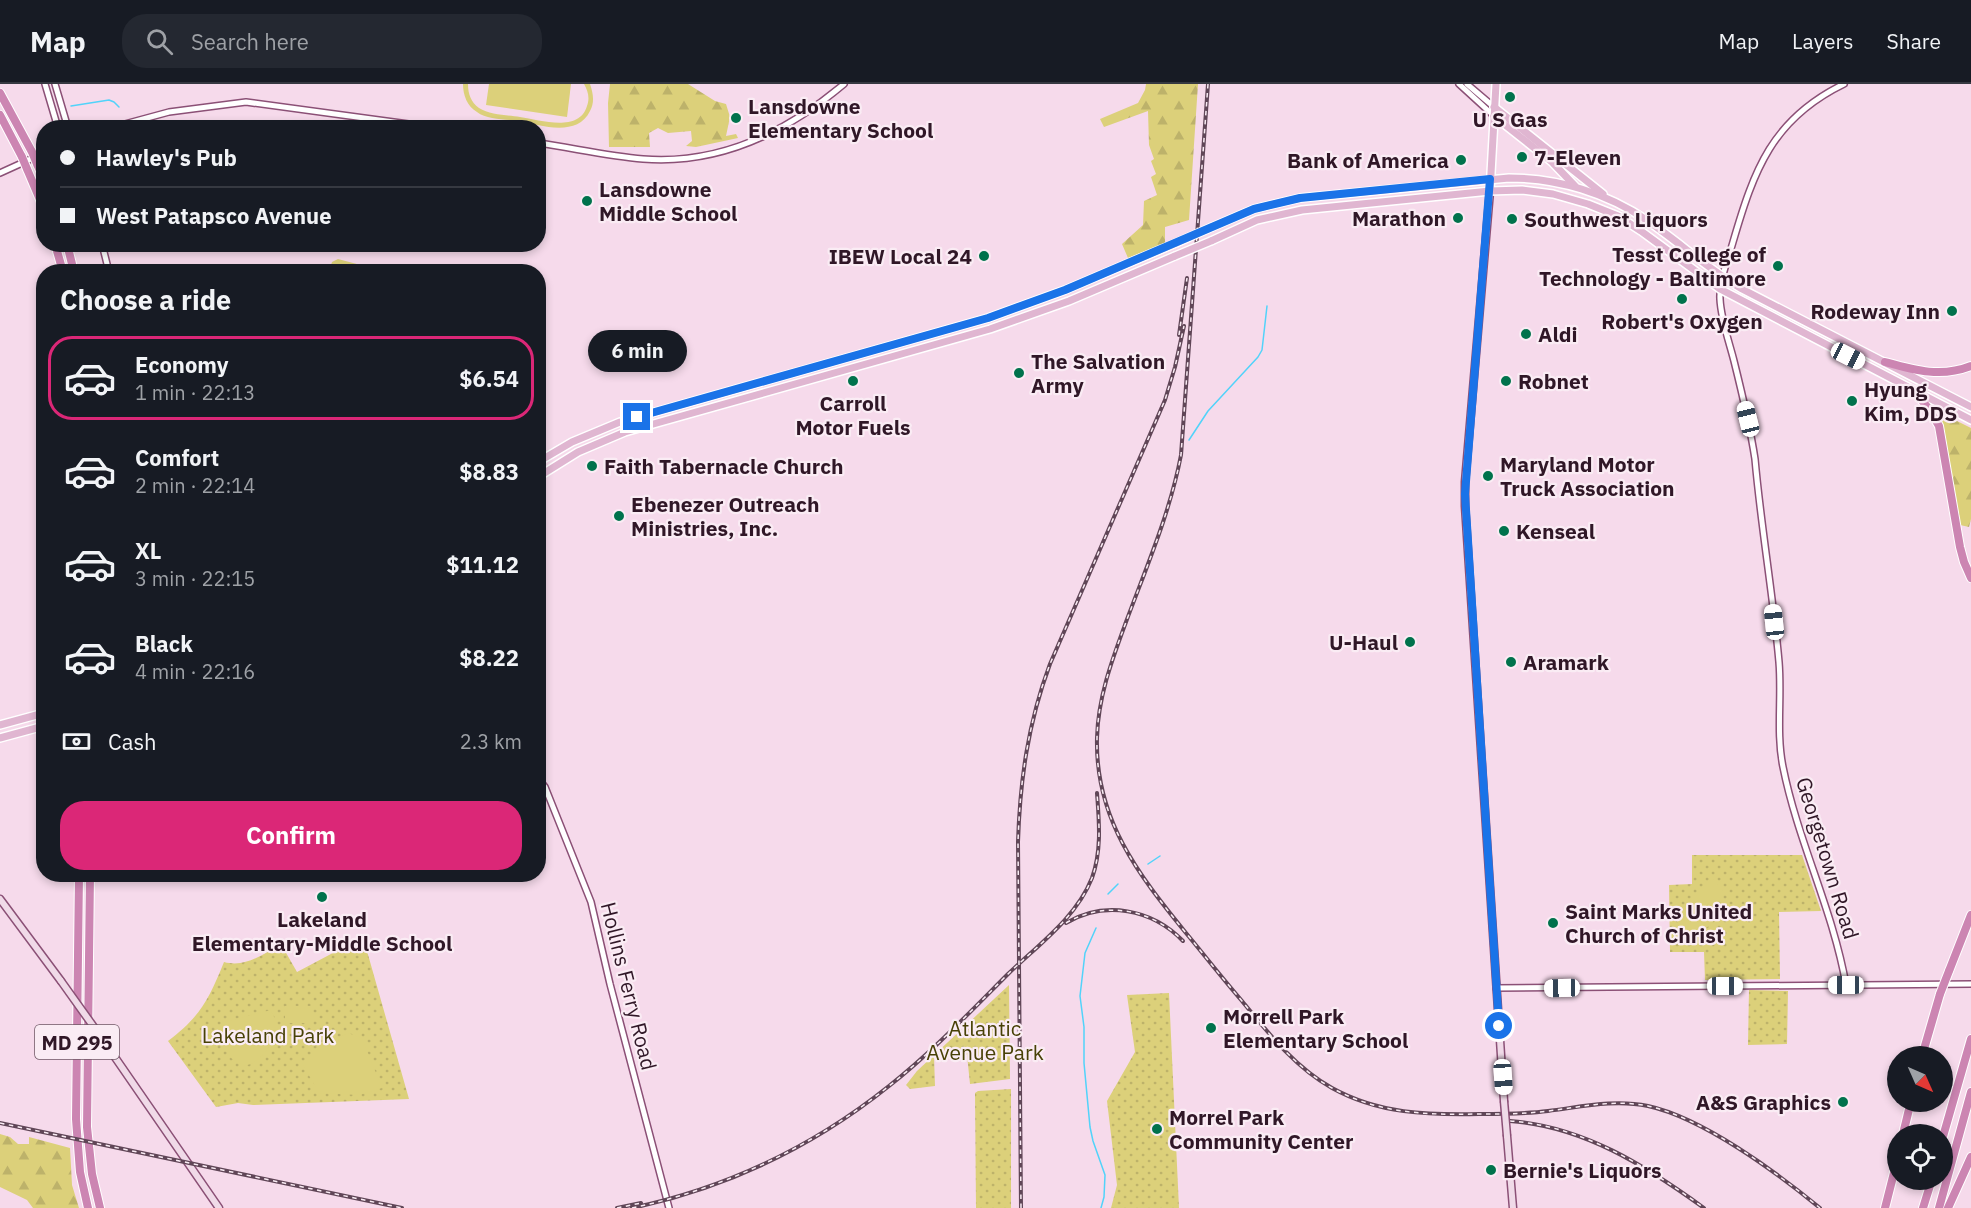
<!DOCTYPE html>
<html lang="en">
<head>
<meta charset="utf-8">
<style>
  :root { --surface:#171b24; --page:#242831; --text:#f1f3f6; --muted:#9ea1a6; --line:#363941; --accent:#db2777 }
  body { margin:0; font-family:"IBM Plex Sans",sans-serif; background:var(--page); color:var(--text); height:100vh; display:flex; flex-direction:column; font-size:22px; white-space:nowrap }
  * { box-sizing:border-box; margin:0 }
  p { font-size:20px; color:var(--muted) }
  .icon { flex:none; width:33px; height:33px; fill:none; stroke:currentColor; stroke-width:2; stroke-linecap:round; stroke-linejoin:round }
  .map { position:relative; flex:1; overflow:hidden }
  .drawer { position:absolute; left:36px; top:180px; width:510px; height:618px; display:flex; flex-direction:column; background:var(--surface); border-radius:24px; box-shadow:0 3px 9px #0003 }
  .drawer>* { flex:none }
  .top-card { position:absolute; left:36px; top:36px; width:510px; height:132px; border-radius:24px; box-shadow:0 3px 9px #0003; display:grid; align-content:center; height:132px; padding:0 24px; background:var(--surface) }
  .needle { width:39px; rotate:135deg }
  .buttons { position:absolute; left:1887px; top:962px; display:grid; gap:12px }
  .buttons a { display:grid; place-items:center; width:66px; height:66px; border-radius:50%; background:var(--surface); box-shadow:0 3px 9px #0003; font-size:30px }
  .end { position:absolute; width:27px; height:27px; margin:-14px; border:8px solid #1a73e8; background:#fff; box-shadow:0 0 0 3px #fff }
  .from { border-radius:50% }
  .bubble { position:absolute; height:42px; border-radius:21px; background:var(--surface); box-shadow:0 3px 9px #0003; font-size:20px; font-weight:700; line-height:42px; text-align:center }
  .car { position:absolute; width:18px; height:36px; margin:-18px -9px; border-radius:8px; box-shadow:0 0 4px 2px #0007; background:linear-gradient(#fff 24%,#345 0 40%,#fff 0 76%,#345 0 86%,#fff 0) }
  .top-card b { display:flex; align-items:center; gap:21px; height:57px; font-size:22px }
  .top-card b+b { border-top:2px solid var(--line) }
  .top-card i { width:15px; height:15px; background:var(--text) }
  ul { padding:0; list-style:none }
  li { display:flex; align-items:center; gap:18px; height:84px; margin:0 12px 9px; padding:0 12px; border:3px solid transparent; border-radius:24px }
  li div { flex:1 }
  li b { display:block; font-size:22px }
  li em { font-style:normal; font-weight:700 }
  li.on { border-color:var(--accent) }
  li>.icon { width:54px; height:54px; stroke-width:1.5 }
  h2 { padding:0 24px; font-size:27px; line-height:72px }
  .pay { display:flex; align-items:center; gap:15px; height:66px; padding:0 24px; font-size:22px }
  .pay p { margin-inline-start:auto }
  .button { display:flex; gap:12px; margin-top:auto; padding:12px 24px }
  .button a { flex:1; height:69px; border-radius:24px; background:var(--accent); color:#fff; font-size:24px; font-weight:700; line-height:69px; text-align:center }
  header { display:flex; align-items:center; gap:36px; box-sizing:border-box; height:84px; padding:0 30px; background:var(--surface); border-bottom:2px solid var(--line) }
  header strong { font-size:28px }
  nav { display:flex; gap:33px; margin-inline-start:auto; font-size:21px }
  .search { width:420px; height:54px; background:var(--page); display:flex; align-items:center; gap:15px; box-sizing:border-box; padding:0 21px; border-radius:24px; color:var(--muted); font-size:22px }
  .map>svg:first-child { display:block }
  .green { fill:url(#green-dots) }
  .forest { fill:url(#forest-firs) }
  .pitch { fill:#dcd07a }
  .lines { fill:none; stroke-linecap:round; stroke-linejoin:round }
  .stream { stroke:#51d3fa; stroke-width:1.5 }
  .tertiary-casing { stroke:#8b5076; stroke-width:8 }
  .secondary-casing { stroke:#8b5076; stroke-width:9 }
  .primary-casing { stroke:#fff; stroke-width:10 }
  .motorway-casing { stroke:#fff; stroke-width:10 }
  .tertiary { stroke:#fff; stroke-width:5 }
  .secondary { stroke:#f0dae8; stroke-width:6 }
  .primary { stroke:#e0b6d1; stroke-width:7 }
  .motorway { stroke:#cc85b2; stroke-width:8 }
  .rail-casing { stroke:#604657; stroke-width:4 }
  .rail { stroke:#faecf4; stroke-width:1.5; stroke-dasharray:4.5; stroke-linecap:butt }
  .secondary-bridge-casing { stroke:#8b5076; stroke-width:9; stroke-linecap:butt }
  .primary-bridge-casing { stroke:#fff; stroke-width:10; stroke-linecap:butt }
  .motorway-bridge-casing { stroke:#fff; stroke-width:10; stroke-linecap:butt }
  .secondary-bridge { stroke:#f0dae8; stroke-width:6 }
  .primary-bridge { stroke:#e0b6d1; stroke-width:7 }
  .motorway-bridge { stroke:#cc85b2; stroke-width:8 }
  .route { stroke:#1a73e8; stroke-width:8 }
  .poi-dot { fill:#00724c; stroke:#faecf4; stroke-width:2 }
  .labels { text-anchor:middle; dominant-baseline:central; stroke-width:4.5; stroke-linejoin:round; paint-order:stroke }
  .shield { fill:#faecf4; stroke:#6d5764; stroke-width:1.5 }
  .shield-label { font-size:20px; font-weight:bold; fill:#301727 }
  .poi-label { font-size:21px; font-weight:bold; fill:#301727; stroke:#faecf4; text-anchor:start }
  .street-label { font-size:21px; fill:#301727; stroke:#faecf4 }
  .park-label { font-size:21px; fill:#484106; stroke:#faecf4 }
</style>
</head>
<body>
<header>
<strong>Map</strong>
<div class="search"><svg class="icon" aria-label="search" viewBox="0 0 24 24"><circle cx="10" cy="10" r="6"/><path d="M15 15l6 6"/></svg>Search here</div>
<nav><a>Map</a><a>Layers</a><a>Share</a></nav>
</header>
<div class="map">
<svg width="1971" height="1124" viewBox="0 0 1971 1124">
  <defs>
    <pattern id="green-dots" width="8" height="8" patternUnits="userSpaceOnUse" patternTransform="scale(1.5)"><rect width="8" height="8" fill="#dcd07a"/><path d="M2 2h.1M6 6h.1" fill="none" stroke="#bdb26a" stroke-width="1.8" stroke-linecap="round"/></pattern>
    <pattern id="forest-firs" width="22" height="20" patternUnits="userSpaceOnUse" patternTransform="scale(1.5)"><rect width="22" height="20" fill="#dcd07a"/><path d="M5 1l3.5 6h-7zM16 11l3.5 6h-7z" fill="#bdb26a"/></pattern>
  </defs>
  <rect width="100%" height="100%" fill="#f6daeb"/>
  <g class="green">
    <path d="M1692 771H1802L1821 827 1779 828 1780 895 1705 896 1704 868H1670L1669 801 1692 800Z"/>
    <path d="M363 853 409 1015 253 1021 238 1019 216 1023 168 957C201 932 209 915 224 878 246 884 263 870 281 860L297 888Z"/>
    <path d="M1009 901 1010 995 970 1000 967 971 934 972 935 1002 910 1005 906 1001 917 987Z"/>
    <path d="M1749 906 1788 907 1787 960 1748 961Z"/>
    <path d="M1169 909 1179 1124H1111L1117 1101 1107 1017 1135 968 1127 911Z"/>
    <path d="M1011 1005V1124H976L975 1009 978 1007Z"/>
  </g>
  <g class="forest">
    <path d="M610 0H688L715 17 726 20 730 33 726 52 736 50 738 54 696 63 686 62 692 57 691 47 668 49 658 44 649 49 650 63H609L608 19Z"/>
    <path d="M1146 0H1198L1189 136 1165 143V159L1128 174 1122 160 1143 141 1144 117 1157 111 1151 93 1156 90 1151 77 1154 75 1149 61 1148 27 1104 43 1100 35 1138 19 1145 6Z"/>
    <path d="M1941 329 1971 344V435L1969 443 1960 441 1944 345 1939 334Z"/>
    <path d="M0 1050 10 1053 18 1060H29V1053L70 1064 72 1101 79 1124H33L27 1116 0 1103Z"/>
  </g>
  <g class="pitch">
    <path d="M463 0H468C468 10 471 18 479 24 490 31 508 31 520 33 540 36 579 49 587 22 590 14 588 7 584 0H590C593 9 595 18 590 27 577 54 540 41 518 37 505 35 487 36 477 28 467 22 463 11 463 0Z"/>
    <path d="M489 0H571L567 33 486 21Z"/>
    <path d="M338 175 383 187H329L332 178Z"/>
    <path d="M1713 795 1723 807 1704 824 1715 836 1693 856 1675 835 1696 816 1693 813Z"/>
    <rect x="285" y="922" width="26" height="17"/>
    <path d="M271 926C273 932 278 938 278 944 278 955 258 980 247 981 241 982 235 977 230 973L225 942 228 937Z"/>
    <path d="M348 949 362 954 382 1004 359 1011 319 1009 302 979 317 965Z"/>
  </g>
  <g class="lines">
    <g class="stream">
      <path d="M71 22 109 16 114 18 119 23"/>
      <path d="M1189 356 1208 327 1258 273 1262 266 1267 222"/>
      <path d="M1148 780 1160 772"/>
      <path d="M1108 810 1118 800"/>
      <path d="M1096 844 1085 869 1080 912 1084 943V979L1090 1043 1093 1057 1105 1091 1104 1113 1101 1124"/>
    </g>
    <defs>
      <g id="tertiary">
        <path d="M45 0 58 44"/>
        <path d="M55 0 68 44"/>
        <path d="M1459 0 1494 32"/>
        <path d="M1467 0 1494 23"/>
        <path d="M1844 0C1772 35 1754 86 1733 158 1728 176 1719 196 1720 215 1721 236 1729 257 1734 277 1742 309 1750 342 1755 375 1761 443 1773 510 1779 578 1782 613 1776 649 1783 683 1798 758 1833 826 1846 901"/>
        <path d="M110 44 169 28 246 18 438 44"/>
        <path d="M538 59C573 64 608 72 643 75 719 81 787 48 844 0"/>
        <path d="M0 89 44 69"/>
        <path d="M102 160 109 188"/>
        <path d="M538 694 545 703 591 818 610 900 669 1124"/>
        <path d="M1496 904 1971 900"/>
      </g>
      <g id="secondary">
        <path d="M1490 107 1465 398V422L1504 1017"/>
        <path d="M0 815 61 897"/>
        <path d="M101 953 219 1124"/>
        <path d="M1507 1052 1513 1124"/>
      </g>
      <g id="primary">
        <path d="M1494 23 1603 110"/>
        <path d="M1494 32 1552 78 1575 102"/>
        <path d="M1490 107 1496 0"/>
        <path d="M1212 143 1254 125 1300 114 1509 94C1558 94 1607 109 1648 137 1680 159 1708 185 1742 205L1971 323"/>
        <path d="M1211 157 1257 136 1302 126 1490 107 1522 106 1553 110 1588 120 1618 132 1641 147 1720 205 1971 336"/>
        <path d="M538 378 572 358 620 338 988 234 1065 206 1176 159"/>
        <path d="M538 393 578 368 625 348 990 245 1069 217 1175 172"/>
        <path d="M0 641 44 629"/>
        <path d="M0 654 44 642"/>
      </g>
      <g id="motorway">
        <path d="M0 9 32 68"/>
        <path d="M0 31 22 73"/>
        <path d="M37 80 44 95"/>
        <path d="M27 85 44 125"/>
        <path d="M55 160 63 188"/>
        <path d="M67 160 74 188"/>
        <path d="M1885 278C1914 286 1941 294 1971 282"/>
        <path d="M1914 307 1929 325 1939 342 1960 463 1964 478 1971 494"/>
        <path d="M79 790 76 1035 80 1088 88 1124"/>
        <path d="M90 790 87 1043 92 1090 100 1124"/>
        <path d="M1949 887 1971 831"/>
        <path d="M1922 972 1940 910"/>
        <path d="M1903 1050 1911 1017"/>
        <path d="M1942 1056 1971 955"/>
        <path d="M1885 1124 1898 1073"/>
        <path d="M1923 1124 1932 1095"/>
        <path d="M1939 1124 1971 1008"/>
        <path d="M1948 1124 1971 1073"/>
      </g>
    </defs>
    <use href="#tertiary" class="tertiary-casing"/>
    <use href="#secondary" class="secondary-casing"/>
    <use href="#primary" class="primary-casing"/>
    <use href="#motorway" class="motorway-casing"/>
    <use href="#tertiary" class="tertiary"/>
    <use href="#secondary" class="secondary"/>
    <use href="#primary" class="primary"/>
    <use href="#motorway" class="motorway"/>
    <defs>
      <g id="rail">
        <path d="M1208 0 1181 371C1170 429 1146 484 1126 538 1112 576 1098 613 1097 654 1095 735 1138 790 1186 849 1205 872 1223 895 1242 917 1269 950 1295 983 1332 1004 1379 1030 1427 1031 1479 1030 1502 1030 1525 1030 1548 1027 1581 1023 1614 1015 1648 1022 1703 1034 1776 1088 1820 1124"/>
        <path d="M1179 251 1187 194"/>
        <path d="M1066 839C1105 816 1152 825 1183 857"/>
        <path d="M1510 1037C1583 1042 1646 1082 1704 1124"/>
        <path d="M0 1039 402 1124"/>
        <path d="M617 1124 641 1119"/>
        <path d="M632 1124C726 1104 814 1062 889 1002 932 968 970 928 1008 890 1038 861 1076 834 1092 794 1102 766 1099 737 1097 709"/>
        <path d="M1021 1124 1018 758C1020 696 1028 639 1050 580L1165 316 1175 283 1184 242"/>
      </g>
    </defs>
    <use href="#rail" class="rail-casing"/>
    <use href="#rail" class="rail"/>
    <defs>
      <g id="secondary-bridge">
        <path d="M61 897 101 953"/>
        <path d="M1504 1017 1507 1052"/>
      </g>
      <g id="primary-bridge">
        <path d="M1176 159 1212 143"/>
        <path d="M1175 172 1211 157"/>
      </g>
      <g id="motorway-bridge">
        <path d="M32 68 37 80"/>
        <path d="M22 73 27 85"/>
        <path d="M1940 910 1949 887"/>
      </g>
    </defs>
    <use href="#secondary-bridge" class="secondary-bridge-casing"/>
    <use href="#primary-bridge" class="primary-bridge-casing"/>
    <use href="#motorway-bridge" class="motorway-bridge-casing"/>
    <use href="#secondary-bridge" class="secondary-bridge"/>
    <use href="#primary-bridge" class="primary-bridge"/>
    <use href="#motorway-bridge" class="motorway-bridge"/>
  </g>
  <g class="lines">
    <path class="route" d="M637 333 988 234 1065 206 1254 125 1300 114 1490 95 1465 410 1499 942"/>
  </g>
  <g class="poi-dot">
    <circle cx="1510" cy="13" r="6"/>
    <circle cx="736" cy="34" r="6"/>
    <circle cx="1522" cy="73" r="6"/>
    <circle cx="1461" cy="76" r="6"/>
    <circle cx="587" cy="117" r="6"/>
    <circle cx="1458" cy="134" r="6"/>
    <circle cx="1512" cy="135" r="6"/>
    <circle cx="984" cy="172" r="6"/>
    <circle cx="1778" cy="182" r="6"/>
    <circle cx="1682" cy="215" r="6"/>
    <circle cx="1952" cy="227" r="6"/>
    <circle cx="1526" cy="250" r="6"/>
    <circle cx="1019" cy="289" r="6"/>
    <circle cx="853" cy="297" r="6"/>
    <circle cx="1506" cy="297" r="6"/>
    <circle cx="1852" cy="317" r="6"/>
    <circle cx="592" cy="382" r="6"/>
    <circle cx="1488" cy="392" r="6"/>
    <circle cx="619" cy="432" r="6"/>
    <circle cx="1504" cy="447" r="6"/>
    <circle cx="1410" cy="558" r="6"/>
    <circle cx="1511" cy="578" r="6"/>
    <circle cx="322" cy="813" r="6"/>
    <circle cx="1553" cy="839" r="6"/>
    <circle cx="1211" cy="944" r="6"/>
    <circle cx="1843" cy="1018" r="6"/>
    <circle cx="1157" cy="1045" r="6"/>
    <circle cx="1491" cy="1086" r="6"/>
  </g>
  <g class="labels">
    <rect class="shield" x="35" y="941" width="84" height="34" rx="4.5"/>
    <g class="shield-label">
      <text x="77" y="958">MD 295</text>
    </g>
    <g class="poi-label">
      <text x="748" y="22">Lansdowne<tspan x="748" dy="24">Elementary School</tspan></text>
      <text x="1510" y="35" text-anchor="middle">U S Gas</text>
      <text x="1534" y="73">7-Eleven</text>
      <text x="1449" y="76" text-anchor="end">Bank of America</text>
      <text x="599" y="105">Lansdowne<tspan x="599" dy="24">Middle School</tspan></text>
      <text x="1446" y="134" text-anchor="end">Marathon</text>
      <text x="1524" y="135">Southwest Liquors</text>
      <text x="1766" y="170" text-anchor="end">Tesst College of<tspan x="1766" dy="24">Technology - Baltimore</tspan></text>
      <text x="972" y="172" text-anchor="end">IBEW Local 24</text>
      <text x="1940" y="227" text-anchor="end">Rodeway Inn</text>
      <text x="1682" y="237" text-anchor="middle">Robert's Oxygen</text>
      <text x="1538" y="250">Aldi</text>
      <text x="1031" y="277">The Salvation<tspan x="1031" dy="24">Army</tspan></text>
      <text x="1518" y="297">Robnet</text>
      <text x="1864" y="305">Hyung<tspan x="1864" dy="24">Kim, DDS</tspan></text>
      <text x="853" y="319" text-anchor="middle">Carroll<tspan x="853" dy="24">Motor Fuels</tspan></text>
      <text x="1500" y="380">Maryland Motor<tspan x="1500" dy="24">Truck Association</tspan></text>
      <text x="604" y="382">Faith Tabernacle Church</text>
      <text x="631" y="420">Ebenezer Outreach<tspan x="631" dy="24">Ministries, Inc.</tspan></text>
      <text x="1516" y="447">Kenseal</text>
      <text x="1398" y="558" text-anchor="end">U-Haul</text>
      <text x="1523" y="578">Aramark</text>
      <text x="1565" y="827">Saint Marks United<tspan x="1565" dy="24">Church of Christ</tspan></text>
      <text x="322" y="835" text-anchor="middle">Lakeland<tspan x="322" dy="24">Elementary-Middle School</tspan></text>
      <text x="1223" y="932">Morrell Park<tspan x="1223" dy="24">Elementary School</tspan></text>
      <text x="1831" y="1018" text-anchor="end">A&amp;S Graphics</text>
      <text x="1169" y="1033">Morrel Park<tspan x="1169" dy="24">Community Center</tspan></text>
      <text x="1503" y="1086">Bernie's Liquors</text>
    </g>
    <g class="street-label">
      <text transform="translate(1828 774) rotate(73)">Georgetown Road</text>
      <text transform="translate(629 902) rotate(76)">Hollins Ferry Road</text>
    </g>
    <g class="park-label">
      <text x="985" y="944">Atlantic<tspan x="985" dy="24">Avenue Park</tspan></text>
      <text x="268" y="951">Lakeland Park</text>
    </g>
  </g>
</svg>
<div class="buttons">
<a><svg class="needle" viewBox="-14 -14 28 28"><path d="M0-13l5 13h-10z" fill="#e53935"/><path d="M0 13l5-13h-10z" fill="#9ea1a6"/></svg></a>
<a><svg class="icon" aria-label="locate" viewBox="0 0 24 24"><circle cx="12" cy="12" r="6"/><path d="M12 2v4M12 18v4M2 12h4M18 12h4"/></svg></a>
</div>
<i class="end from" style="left:1499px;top:942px"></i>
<i class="end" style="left:637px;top:333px"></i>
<div class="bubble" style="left:588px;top:246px;width:99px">6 min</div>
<i class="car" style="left:1848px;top:272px;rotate:117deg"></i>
<i class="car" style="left:1748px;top:335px;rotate:346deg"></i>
<i class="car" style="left:1774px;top:538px;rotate:354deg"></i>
<i class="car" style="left:1846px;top:901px;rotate:270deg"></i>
<i class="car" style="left:1725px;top:902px;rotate:90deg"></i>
<i class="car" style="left:1562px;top:904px;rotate:269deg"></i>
<i class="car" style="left:1503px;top:993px;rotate:176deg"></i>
<div class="top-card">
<b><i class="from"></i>Hawley's Pub</b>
<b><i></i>West Patapsco Avenue</b>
</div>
<section class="drawer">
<h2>Choose a ride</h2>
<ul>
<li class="on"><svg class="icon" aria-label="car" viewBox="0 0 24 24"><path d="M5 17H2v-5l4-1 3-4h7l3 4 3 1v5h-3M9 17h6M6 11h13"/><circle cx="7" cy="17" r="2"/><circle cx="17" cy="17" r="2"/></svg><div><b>Economy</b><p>1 min · 22:13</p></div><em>$6.54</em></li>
<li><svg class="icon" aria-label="car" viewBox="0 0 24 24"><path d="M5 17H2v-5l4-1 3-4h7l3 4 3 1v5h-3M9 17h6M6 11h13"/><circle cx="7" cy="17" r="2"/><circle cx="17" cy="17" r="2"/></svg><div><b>Comfort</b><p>2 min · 22:14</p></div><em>$8.83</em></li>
<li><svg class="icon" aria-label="car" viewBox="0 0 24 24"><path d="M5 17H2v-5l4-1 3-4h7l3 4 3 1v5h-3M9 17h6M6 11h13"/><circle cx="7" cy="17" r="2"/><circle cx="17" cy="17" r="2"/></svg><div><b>XL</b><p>3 min · 22:15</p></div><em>$11.12</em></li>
<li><svg class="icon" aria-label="car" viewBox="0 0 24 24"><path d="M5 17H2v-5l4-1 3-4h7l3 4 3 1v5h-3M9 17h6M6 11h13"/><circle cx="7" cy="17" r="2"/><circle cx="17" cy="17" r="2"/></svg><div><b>Black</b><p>4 min · 22:16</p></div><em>$8.22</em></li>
</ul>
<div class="pay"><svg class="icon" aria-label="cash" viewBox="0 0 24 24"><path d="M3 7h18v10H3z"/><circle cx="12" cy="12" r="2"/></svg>Cash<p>2.3 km</p></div>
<div class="button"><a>Confirm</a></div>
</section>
</div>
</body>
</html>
